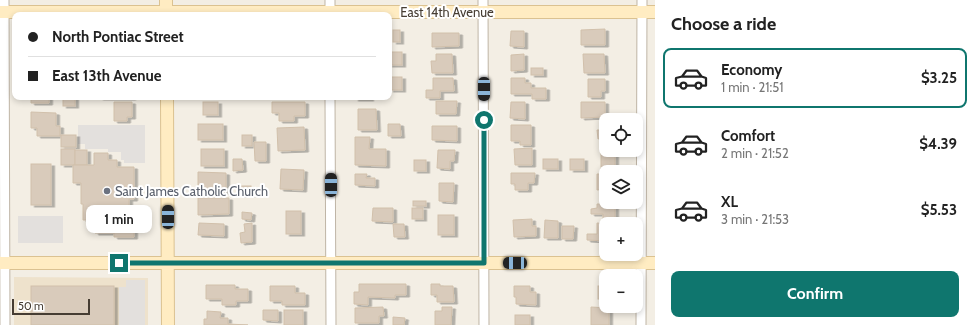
<!DOCTYPE html>
<html lang="en">
<head>
<meta charset="utf-8">
<style>
  :root { --surface:#fff; --page:#f6f6f6; --text:#222; --muted:#767676; --line:#e0e0e0; --accent:#0f766e }
  body { margin:0; font-family:Cabin,sans-serif; background:var(--page); color:var(--text); height:100vh; display:flex; flex-direction:column; font-size:15px; white-space:nowrap }
  * { box-sizing:border-box; margin:0 }
  p { font-size:13px; color:var(--muted) }
  .icon { flex:none; width:22px; height:22px; fill:none; stroke:currentColor; stroke-width:2; stroke-linecap:round; stroke-linejoin:round }
  .map { position:relative; flex:1; overflow:hidden }
  .panel { display:flex; flex-direction:column; background:var(--surface); width:320px }
  .panel>* { flex:none }
  .guide { position:absolute; left:12px; top:12px; width:380px; height:88px; border-radius:8px; box-shadow:0 2px 6px #0003; display:grid; align-content:center; height:88px; padding:0 16px; background:var(--surface) }
  .tools { position:absolute; left:599px; top:113px; display:grid; gap:8px }
  .tools a { display:grid; place-items:center; width:44px; height:44px; border-radius:8px; background:var(--surface); box-shadow:0 2px 6px #0003; font-size:20px }
  .scale { position:absolute; left:12px; bottom:10px; width:78px; box-sizing:border-box; padding-left:4px; border:2px solid #463d33; border-top:0; font-size:11px; line-height:14px; white-space:nowrap; color:#463d33; -webkit-text-stroke:3px #fff; paint-order:stroke }
  .end { position:absolute; width:18px; height:18px; margin:-9px; border:5px solid #0f766e; background:#fff; box-shadow:0 0 0 2px #fff }
  .from { border-radius:50% }
  .bubble { position:absolute; height:28px; border-radius:8px; background:var(--surface); box-shadow:0 2px 6px #0003; font-size:13px; font-weight:700; line-height:28px; text-align:center }
  .car { position:absolute; width:12px; height:24px; margin:-12px -6px; border-radius:5px; box-shadow:0 0 3px 1px #0007; background:linear-gradient(#222 24%,#8ab4d8 0 40%,#222 0 76%,#8ab4d8 0 86%,#222 0) }
  .guide b { display:flex; align-items:center; gap:14px; height:38px; font-size:15px }
  .guide b+b { border-top:1px solid var(--line) }
  .guide i { width:10px; height:10px; background:var(--text) }
  ul { padding:0; list-style:none }
  li { display:flex; align-items:center; gap:12px; height:60px; margin:0 8px 6px; padding:0 8px; border:2px solid transparent; border-radius:8px }
  li div { flex:1 }
  li b { display:block; font-size:15px }
  li em { font-style:normal; font-weight:700 }
  li.active { border-color:var(--accent) }
  li>.icon { width:36px; height:36px; stroke-width:1.5 }
  h2 { padding:0 16px; font-size:18px; line-height:48px }
  .button { display:flex; gap:8px; margin-top:auto; padding:8px 16px }
  .button a { flex:1; height:46px; border-radius:8px; background:var(--accent); color:#fff; font-size:16px; font-weight:700; line-height:46px; text-align:center }
  main { display:flex; flex:1; min-height:0 }
  .map>svg:first-child { display:block }
  .education { fill:#eee2cc }
  .parking { fill:#e3e0dd }
  .building { fill:#d9cbbb; stroke:#d1c0ab; filter:url(#shadow) }
  .lines { fill:none; stroke-linecap:round; stroke-linejoin:round }
  .street-casing { stroke:#bfb5a6; stroke-width:11 }
  .secondary-casing { stroke:#dbc291; stroke-width:14 }
  .street { stroke:#fff; stroke-width:9 }
  .secondary { stroke:#ffecc2; stroke-width:12 }
  .route { stroke:#0f766e; stroke-width:5 }
  .worship-dot { fill:#6b7280; stroke:#fff; stroke-width:1.5 }
  .labels { text-anchor:middle; dominant-baseline:central; stroke-width:4; stroke-linejoin:round; paint-order:stroke }
  .street-label { font-size:13px; fill:#463d33; stroke:#fff }
  .worship-label { font-size:13px; fill:#5b616d; stroke:#fff; text-anchor:start }
</style>
</head>
<body>
<main>
<div class="map">
<svg width="655" height="325" viewBox="0 0 655 325">
  <defs>
    <filter id="shadow"><feDropShadow dx="3.5" dy="2" stdDeviation="0" flood-color="#0004"/></filter>
  </defs>
  <rect width="100%" height="100%" fill="#f3eee4"/>
  <path class="education" d="M14 277 148 278V325H14Z"/>
  <g class="parking">
    <path d="M78 125H145V163H124V160H121V152H108V149H85V144H78Z"/>
    <rect x="18" y="216" width="45" height="27"/>
    <path d="M126 280H145V325H119V287H126Z"/>
  </g>
  <g class="building">
    <path d="M605 29V45H581V30Z"/>
    <rect x="393" y="30" width="7" height="12"/>
    <path d="M511 31H524V47L510 46Z"/>
    <path d="M432 33H459V46L432 47Z"/>
    <rect x="389" y="52" width="13" height="13"/>
    <path d="M436 54H452L453 73H432L431 61H436Z"/>
    <path d="M524 54V70L511 71V55Z"/>
    <path d="M583 54H604L605 73H584Z"/>
    <rect x="531" y="68" width="12" height="7"/>
    <rect x="390" y="77" width="12" height="13"/>
    <path d="M433 78H453L454 91H440V98H426V90H433Z"/>
    <path d="M511 78H525V83H531V88H546V99H532V94H511Z"/>
    <path d="M588 79H605V91H601V97H588Z"/>
    <path d="M30 97H49V103H31V97Z"/>
    <rect x="63" y="97" width="12" height="9"/>
    <rect x="100" y="97" width="32" height="1"/>
    <rect x="355" y="97" width="15" height="2"/>
    <path d="M436 101H457L456 114H436Z"/>
    <path d="M114 102H132V117H127V121H114Z"/>
    <rect x="203" y="102" width="15" height="13"/>
    <path d="M272 102H305V116H294V121H279V113H272Z"/>
    <path d="M511 102H525V119L510 118Z"/>
    <path d="M581 102H605V117L581 118Z"/>
    <path d="M358 109H376L377 130H358Z"/>
    <path d="M31 112 56 113V126H60V136H37V128H31Z"/>
    <rect x="198" y="124" width="25" height="16"/>
    <path d="M388 124H400L401 136H388Z"/>
    <path d="M511 125H531V145H520V141H511Z"/>
    <path d="M432 126H457V141L432 140Z"/>
    <path d="M304 127 305 150 278 151 277 128Z"/>
    <path d="M597 130H606V146H601V138L598 139Z"/>
    <rect x="61" y="135" width="15" height="12"/>
    <rect x="242" y="135" width="10" height="11"/>
    <path d="M355 137H370L369 149H386V166L355 165Z"/>
    <path d="M254 142H266V161H255Z"/>
    <path d="M532 148V165H515L514 149Z"/>
    <rect x="61" y="149" width="14" height="16"/>
    <rect x="201" y="149" width="23" height="17"/>
    <rect x="75" y="150" width="12" height="15"/>
    <path d="M438 150H455L454 161H450V169L437 168Z"/>
    <path d="M94 153H108V160H117V167H134V199H129V219H134V237H114V233H95V226H90V220H83V204H81V183H73V165H94Z"/>
    <path d="M601 153 615 154V170L601 169Z"/>
    <path d="M233 159H242L243 170 233 171Z"/>
    <rect x="543" y="159" width="15" height="10"/>
    <rect x="570" y="159" width="14" height="11"/>
    <rect x="414" y="160" width="12" height="11"/>
    <rect x="31" y="164" width="20" height="41"/>
    <path d="M281 169 304 170 303 190 280 189Z"/>
    <path d="M198 172 226 173V192H198Z"/>
    <path d="M511 173H535L534 183H528V190H515V184H511Z"/>
    <path d="M355 174H367L366 178H375V186L355 185Z"/>
    <path d="M597 174H606V189L597 190Z"/>
    <path d="M439 183H454L453 202 439 201Z"/>
    <rect x="240" y="186" width="11" height="9"/>
    <path d="M198 198H229V214L198 215Z"/>
    <path d="M602 198H606V202H615V219H603V214H591V209L597 208V204H602Z"/>
    <rect x="413" y="201" width="13" height="5"/>
    <path d="M373 208H393V222L372 221Z"/>
    <rect x="412" y="208" width="11" height="11"/>
    <rect x="286" y="211" width="15" height="23"/>
    <path d="M242 212 252 213 251 220 242 219Z"/>
    <rect x="438" y="215" width="16" height="20"/>
    <path d="M532 219V226H536V236L514 237 513 220Z"/>
    <path d="M545 220 558 221V238H544Z"/>
    <path d="M199 223 224 224V236L198 235Z"/>
    <path d="M252 223V242L241 243 240 233 245 232 244 224Z"/>
    <path d="M597 223 614 224H606V241L587 240V234H597Z"/>
    <path d="M393 224H404L405 237H394Z"/>
    <path d="M562 226H574L573 239H562Z"/>
    <path d="M359 284H406V295H395V298L368 297V305L354 304V292H359Z"/>
    <path d="M431 284H440V286H453L454 302H437V295H431Z"/>
    <path d="M206 285H235V289H248V301H236V305H222V299H206Z"/>
    <rect x="31" y="286" width="83" height="39"/>
    <path d="M270 286H295V293H305V305H282V301H270Z"/>
    <path d="M514 286H530V292H536V305L516 304V297H514Z"/>
    <rect x="598" y="286" width="8" height="13"/>
    <path d="M383 307 384 316H379V323H355V308Z"/>
    <path d="M442 307H452L451 325H435V311H442Z"/>
    <path d="M591 307 609 308V325H591Z"/>
    <path d="M263 310H278V321L263 320Z"/>
    <rect x="284" y="310" width="19" height="15"/>
    <path d="M207 311 221 312 220 318H228V324L248 325H204V319H207Z"/>
    <rect x="515" y="315" width="15" height="10"/>
    <path d="M393 317 405 318 404 325H393Z"/>
  </g>
  <g class="lines">
    <defs>
      <g id="street">
        <path d="M4 0 5 325"/>
        <path d="M483 0 484 325"/>
        <path d="M330 15V0"/>
        <path d="M330 97 331 325"/>
        <path d="M641 325 642 0"/>
      </g>
      <g id="secondary">
        <path d="M166 0V15"/>
        <path d="M0 12H655"/>
        <path d="M167 97 168 325"/>
        <path d="M0 263H655"/>
      </g>
    </defs>
    <use href="#street" class="street-casing"/>
    <use href="#secondary" class="secondary-casing"/>
    <use href="#street" class="street"/>
    <use href="#secondary" class="secondary"/>
  </g>
  <g class="lines">
    <path class="route" d="M119 263H484V120"/>
  </g>
  <circle class="worship-dot" cx="107" cy="191" r="4"/>
  <g class="labels">
    <g class="street-label">
      <text x="447" y="12">East 14th Avenue</text>
    </g>
    <g class="worship-label">
      <text x="115" y="191">Saint James Catholic Church</text>
    </g>
  </g>
</svg>
<div class="tools">
<a><svg class="icon" aria-label="locate" viewBox="0 0 24 24"><circle cx="12" cy="12" r="6"/><path d="M12 2v4M12 18v4M2 12h4M18 12h4"/></svg></a>
<a><svg class="icon" aria-label="layers" viewBox="0 0 24 24"><path d="M12 4l9 5-9 5-9-5zM3 14l9 5 9-5"/></svg></a>
<a>+</a>
<a>−</a>
</div>
<div class="scale">50 m</div>
<i class="end from" style="left:484px;top:120px"></i>
<i class="end" style="left:119px;top:263px"></i>
<div class="bubble" style="left:86px;top:205px;width:66px">1 min</div>
<i class="car" style="left:484px;top:89px;rotate:180deg"></i>
<i class="car" style="left:331px;top:185px;rotate:0deg"></i>
<i class="car" style="left:168px;top:217px;rotate:0deg"></i>
<i class="car" style="left:515px;top:263px;rotate:270deg"></i>
<div class="guide">
<b><i class="from"></i>North Pontiac Street</b>
<b><i></i>East 13th Avenue</b>
</div>
</div>
<section class="panel">
<h2>Choose a ride</h2>
<ul>
<li class="active"><svg class="icon" aria-label="car" viewBox="0 0 24 24"><path d="M5 17H2v-5l4-1 3-4h7l3 4 3 1v5h-3M9 17h6M6 11h13"/><circle cx="7" cy="17" r="2"/><circle cx="17" cy="17" r="2"/></svg><div><b>Economy</b><p>1 min · 21:51</p></div><em>$3.25</em></li>
<li><svg class="icon" aria-label="car" viewBox="0 0 24 24"><path d="M5 17H2v-5l4-1 3-4h7l3 4 3 1v5h-3M9 17h6M6 11h13"/><circle cx="7" cy="17" r="2"/><circle cx="17" cy="17" r="2"/></svg><div><b>Comfort</b><p>2 min · 21:52</p></div><em>$4.39</em></li>
<li><svg class="icon" aria-label="car" viewBox="0 0 24 24"><path d="M5 17H2v-5l4-1 3-4h7l3 4 3 1v5h-3M9 17h6M6 11h13"/><circle cx="7" cy="17" r="2"/><circle cx="17" cy="17" r="2"/></svg><div><b>XL</b><p>3 min · 21:53</p></div><em>$5.53</em></li>
</ul>
<div class="button"><a>Confirm</a></div>
</section>
</main>
</body>
</html>
